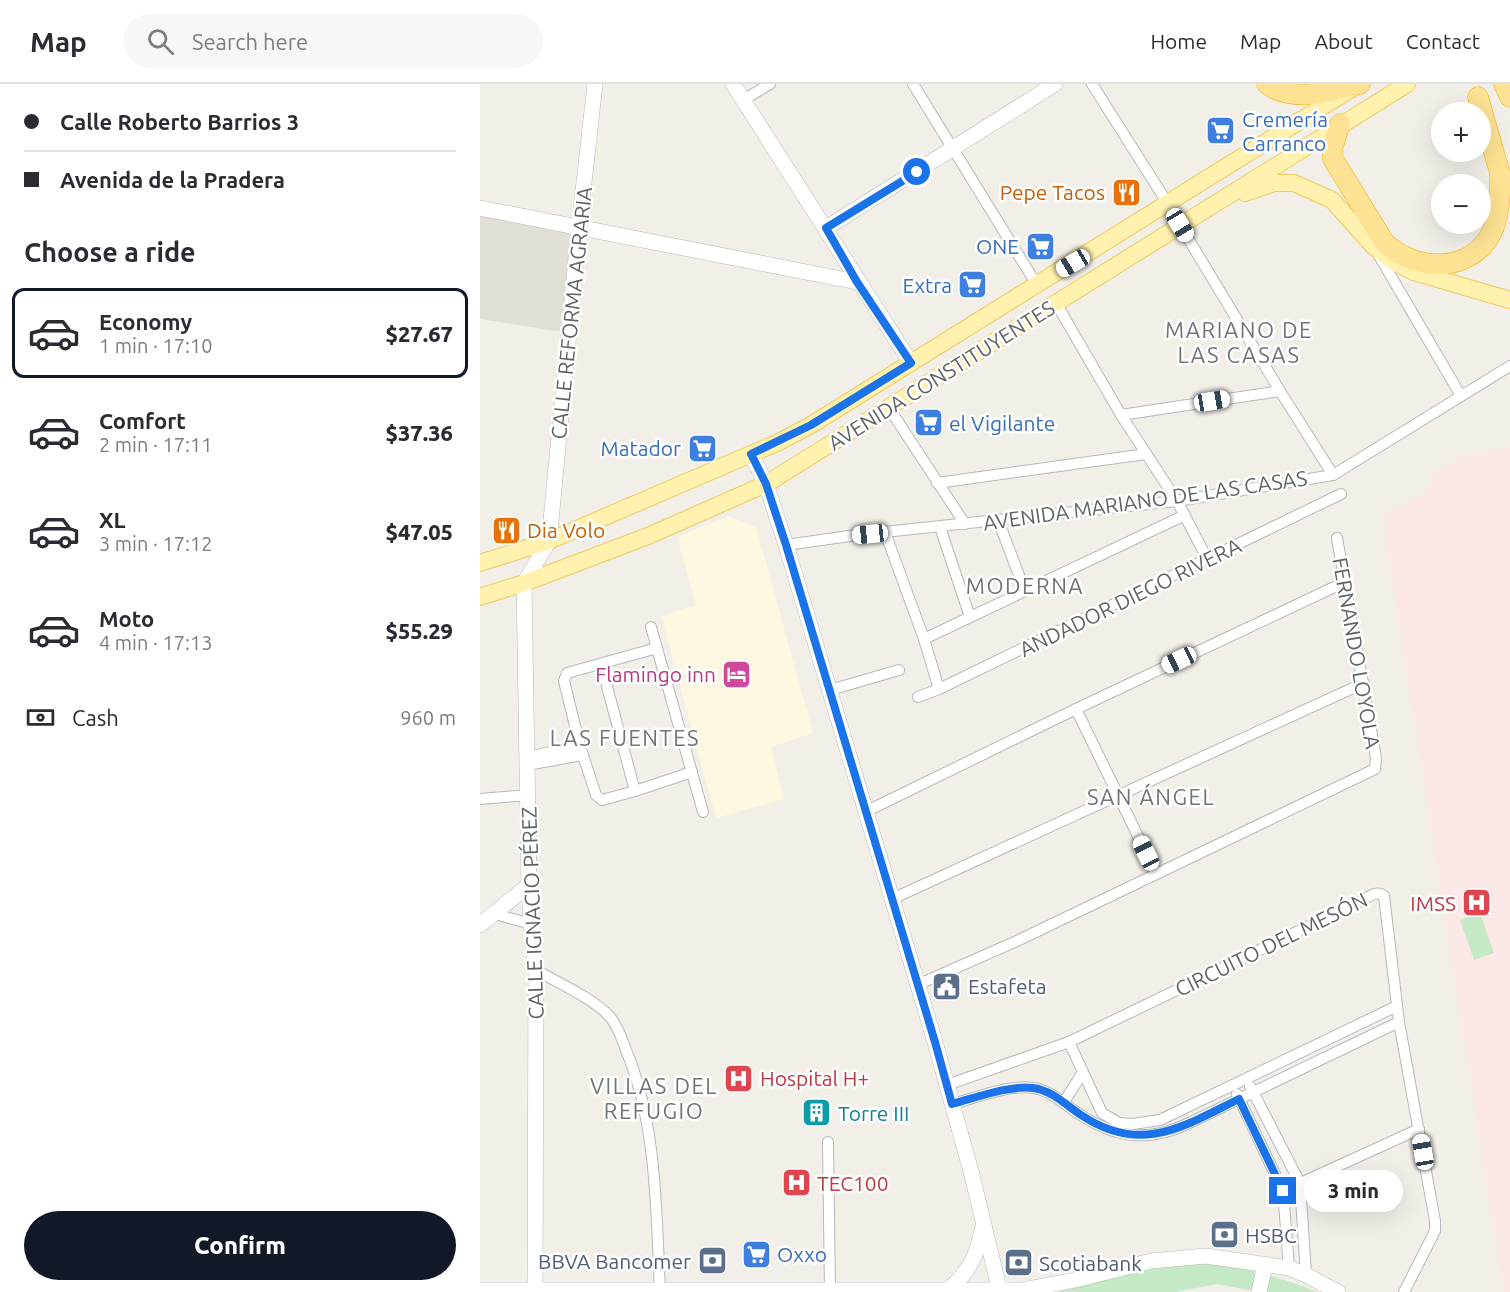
<!DOCTYPE html>
<html lang="en">
<head>
<meta charset="utf-8">
<style>
  :root { --surface:#fff; --page:#f7f7f7; --text:#2b2b33; --muted:#7c7c81; --line:#e1e1e2; --accent:#111827 }
  body { margin:0; font-family:Ubuntu,sans-serif; background:var(--page); color:var(--text); height:100vh; display:flex; flex-direction:column; font-size:22px; white-space:nowrap }
  * { box-sizing:border-box; margin:0 }
  p { font-size:20px; color:var(--muted) }
  .icon { flex:none; width:33px; height:33px; fill:none; stroke:currentColor; stroke-width:2; stroke-linecap:round; stroke-linejoin:round }
  .map { position:relative; flex:1; overflow:hidden }
  .sheet { display:flex; flex-direction:column; background:var(--surface); width:480px }
  .sheet>* { flex:none }
  .banner { display:grid; align-content:center; height:132px; padding:0 24px; background:var(--surface) }
  .controls { position:absolute; left:951px; top:18px; display:grid; gap:12px }
  .controls a { display:grid; place-items:center; width:60px; height:60px; border-radius:50%; background:var(--surface); box-shadow:0 6px 24px #0002; font-size:30px }
  .end { position:absolute; width:27px; height:27px; margin:-14px; border:8px solid #1a73e8; background:#fff; box-shadow:0 0 0 3px #fff }
  .from { border-radius:50% }
  .bubble { position:absolute; height:42px; border-radius:21px; background:var(--surface); box-shadow:0 6px 24px #0002; font-size:20px; font-weight:800; line-height:42px; text-align:center }
  .car { position:absolute; width:18px; height:36px; margin:-18px -9px; border-radius:8px; box-shadow:0 0 4px 2px #0007; background:linear-gradient(#fff 24%,#345 0 40%,#fff 0 76%,#345 0 86%,#fff 0) }
  .banner b { display:flex; align-items:center; gap:21px; height:57px; font-size:22px }
  .banner b+b { border-top:2px solid var(--line) }
  .banner i { width:15px; height:15px; background:var(--text) }
  ul { padding:0; list-style:none }
  li { display:flex; align-items:center; gap:18px; height:90px; margin:0 12px 9px; padding:0 12px; border:3px solid transparent; border-radius:12px }
  li div { flex:1 }
  li b { display:block; font-size:22px }
  li em { font-style:normal; font-weight:800 }
  li.active { border-color:var(--accent) }
  li>.icon { width:54px; height:54px; stroke-width:1.5 }
  h2 { padding:0 24px; font-size:27px; line-height:72px }
  .pay { display:flex; align-items:center; gap:15px; height:66px; padding:0 24px; font-size:22px }
  .pay p { margin-inline-start:auto }
  .primary-button { display:flex; gap:12px; margin-top:auto; padding:12px 24px }
  .primary-button a { flex:1; height:69px; border-radius:36px; background:var(--accent); color:#fff; font-size:24px; font-weight:800; line-height:69px; text-align:center }
  header { display:flex; align-items:center; gap:36px; box-sizing:border-box; height:84px; padding:0 30px; background:var(--surface); border-bottom:2px solid var(--line) }
  header strong { font-size:28px }
  nav { display:flex; gap:33px; margin-inline-start:auto; font-size:21px }
  .search { width:420px; height:54px; background:var(--page); display:flex; align-items:center; gap:15px; box-sizing:border-box; padding:0 21px; border-radius:33px; color:var(--muted); font-size:22px }
  main { display:flex; flex:1; min-height:0 }
  .map>svg:first-child { display:block }
  .commercial { fill:#fef7e0 }
  .education { fill:#e1ded6 }
  .medical { fill:#fce8e6 }
  .green { fill:#c5e8c5 }
  .lines { fill:none; stroke-linecap:round; stroke-linejoin:round }
  .street-casing { stroke:#b5b8bc; stroke-width:12 }
  .secondary-casing { stroke:#b6babf; stroke-width:16 }
  .primary-casing { stroke:#f2c960; stroke-width:18 }
  .highway-casing { stroke:#f9ab00; stroke-width:21 }
  .street { stroke:#fff; stroke-width:10 }
  .secondary { stroke:#fff; stroke-width:15 }
  .primary { stroke:#fff2af; stroke-width:16 }
  .highway { stroke:#fde293; stroke-width:20 }
  .route { stroke:#1a73e8; stroke-width:8 }
  .labels { text-anchor:middle; dominant-baseline:central; stroke-width:5; stroke-linejoin:round; paint-order:stroke }
  .shop-label { font-size:21px; fill:#366cbe; stroke:#fff; text-anchor:start }
  .food-label { font-size:21px; fill:#c56008; stroke:#fff; text-anchor:end }
  .street-label { font-size:21px; fill:#5f6368; stroke:#fff }
  .hotel-label { font-size:21px; fill:#b23c85; stroke:#fff; text-anchor:end }
  .health-label { font-size:21px; fill:#be3a42; stroke:#fff; text-anchor:start }
  .service-label { font-size:21px; fill:#4e5e75; stroke:#fff; text-anchor:start }
  .culture-label { font-size:21px; fill:#0d838f; stroke:#fff; text-anchor:start }
  .neighbourhood-label { font-size:22px; letter-spacing:1.5px; fill:#70757a; stroke:#fff }
</style>
</head>
<body>
<header>
<strong>Map</strong>
<div class="search"><svg class="icon" aria-label="search" viewBox="0 0 24 24"><circle cx="10" cy="10" r="6"/><path d="M15 15l6 6"/></svg>Search here</div>
<nav><a>Home</a><a>Map</a><a>About</a><a>Contact</a></nav>
</header>
<main>
<section class="sheet">
<div class="banner">
<b><i class="from"></i>Calle Roberto Barrios 3</b>
<b><i></i>Avenida de la Pradera</b>
</div>
<h2>Choose a ride</h2>
<ul>
<li class="active"><svg class="icon" aria-label="car" viewBox="0 0 24 24"><path d="M5 17H2v-5l4-1 3-4h7l3 4 3 1v5h-3M9 17h6M6 11h13"/><circle cx="7" cy="17" r="2"/><circle cx="17" cy="17" r="2"/></svg><div><b>Economy</b><p>1 min · 17:10</p></div><em>$27.67</em></li>
<li><svg class="icon" aria-label="car" viewBox="0 0 24 24"><path d="M5 17H2v-5l4-1 3-4h7l3 4 3 1v5h-3M9 17h6M6 11h13"/><circle cx="7" cy="17" r="2"/><circle cx="17" cy="17" r="2"/></svg><div><b>Comfort</b><p>2 min · 17:11</p></div><em>$37.36</em></li>
<li><svg class="icon" aria-label="car" viewBox="0 0 24 24"><path d="M5 17H2v-5l4-1 3-4h7l3 4 3 1v5h-3M9 17h6M6 11h13"/><circle cx="7" cy="17" r="2"/><circle cx="17" cy="17" r="2"/></svg><div><b>XL</b><p>3 min · 17:12</p></div><em>$47.05</em></li>
<li><svg class="icon" aria-label="car" viewBox="0 0 24 24"><path d="M5 17H2v-5l4-1 3-4h7l3 4 3 1v5h-3M9 17h6M6 11h13"/><circle cx="7" cy="17" r="2"/><circle cx="17" cy="17" r="2"/></svg><div><b>Moto</b><p>4 min · 17:13</p></div><em>$55.29</em></li>
</ul>
<div class="pay"><svg class="icon" aria-label="cash" viewBox="0 0 24 24"><path d="M3 7h18v10H3z"/><circle cx="12" cy="12" r="2"/></svg>Cash<p>960 m</p></div>
<div class="primary-button"><a>Confirm</a></div>
</section>
<div class="map">
<svg width="1030" height="1208" viewBox="0 0 1030 1208">
  <rect width="100%" height="100%" fill="#f1efe8"/>
  <path class="commercial" d="M249 432 276 443 333 649 291 663 304 715 236 734 181 532 216 521 197 453Z"/>
  <path class="education" d="M0 131 92 148 83 248 0 235Z"/>
  <path class="medical" d="M1030 364V1208H1024L902 430 943 411 949 404 952 391 978 374Z"/>
  <g class="green">
    <path d="M1000 829 1014 869 994 876 980 836Z"/>
    <path d="M710 1175C755 1180 796 1192 838 1208H779L737 1200 695 1208H577Z"/>
  </g>
  <g class="lines">
    <defs>
      <g id="street">
        <path d="M433 0 557 201"/>
        <path d="M612 0 688 120"/>
        <path d="M263 16 290 0"/>
        <path d="M700 141 800 307 853 391"/>
        <path d="M898 170 981 312"/>
        <path d="M576 219 641 331 697 417 728 476"/>
        <path d="M409 324 485 440"/>
        <path d="M641 331 800 307"/>
        <path d="M457 399 666 370"/>
        <path d="M518 436 545 507"/>
        <path d="M460 443 490 533"/>
        <path d="M405 448 444 555 459 605"/>
        <path d="M306 461 376 451 697 417 853 391 1030 282"/>
        <path d="M171 543 223 728"/>
        <path d="M444 555 705 431"/>
        <path d="M177 564 87 589 84 597 100 662 116 711 122 716 155 707 212 688"/>
        <path d="M121 580 155 707"/>
        <path d="M350 606 419 586"/>
        <path d="M438 613 459 605 861 410"/>
        <path d="M596 625 676 789"/>
        <path d="M47 673 100 662"/>
        <path d="M47 681 102 671"/>
        <path d="M0 715 48 711"/>
        <path d="M387 727 596 625 865 498"/>
        <path d="M412 815 884 599"/>
        <path d="M15 830 51 840"/>
        <path d="M56 886C78 899 113 914 130 933 138 942 142 955 146 966 177 1040 176 1126 180 1206"/>
        <path d="M437 901 539 856 895 685 896 674 857 454"/>
        <path d="M589 958 622 1029 639 1039 653 1040 680 1036 917 922"/>
        <path d="M467 1001 589 958 883 816C890 812 897 806 904 812L919 938 955 1137V1147L924 1208"/>
        <path d="M770 1002 820 1099 826 1191"/>
        <path d="M757 1010 803 1107 809 1184"/>
        <path d="M584 1018 603 988"/>
        <path d="M472 1020C495 1014 530 1000 554 1004 572 1007 586 1022 602 1032 637 1054 669 1058 707 1040L919 938"/>
        <path d="M348 1058 350 1206"/>
        <path d="M803 1107 939 1045"/>
      </g>
      <g id="secondary">
        <path d="M253 0 431 279"/>
        <path d="M0 124 377 198"/>
        <path d="M346 144 575 0"/>
        <path d="M271 370 286 400 306 461 455 958 492 1091 520 1208"/>
        <path d="M0 841 49 801"/>
        <path d="M0 1206H542L595 1196 671 1177 726 1172 809 1184 826 1191 858 1208"/>
        <path d="M467 1207C490 1187 497 1172 503 1142"/>
        <path d="M55 1208 56 886 51 840 49 801 44 499 69 457 99 143 115 0"/>
        <path d="M779 1208 785 1180"/>
      </g>
      <g id="primary">
        <path d="M765 109 794 99H814L852 116 893 162 914 178 934 188 1030 216"/>
        <path d="M0 479 69 457 299 358 331 341 871 5"/>
        <path d="M0 513 44 499 168 452 286 400 927 0"/>
      </g>
      <g id="highway">
        <path d="M787 0C813 20 851 6 880 0"/>
        <path d="M1024 0 1030 13"/>
        <path d="M998 13 1024 103"/>
        <path d="M860 40 852 65 853 75 904 158C935 188 991 190 1012 148 1020 131 1020 111 1020 92"/>
      </g>
    </defs>
    <use href="#street" class="street-casing"/>
    <use href="#secondary" class="secondary-casing"/>
    <use href="#primary" class="primary-casing"/>
    <use href="#highway" class="highway-casing"/>
    <use href="#street" class="street"/>
    <use href="#secondary" class="secondary"/>
    <use href="#primary" class="primary"/>
    <use href="#highway" class="highway"/>
  </g>
  <g class="lines">
    <path class="route" d="M437 88 346 144 377 198 431 279 331 341 271 370 286 400 306 461 455 958 472 1020C495 1014 529 1001 553 1004 571 1006 586 1021 601 1031 661 1071 702 1043 759 1015L803 1107"/>
  </g>
  <defs>
    <symbol id="supermarket-square" viewBox="-11 -11 22 22"><rect x="-9" y="-9" width="18" height="18" rx="4" fill="#3f7fe0" stroke="#fff"/><path d="M-6-5.5h2.5l.6 2H6L4.5 2H-2.5L-4.4-4H-6ZM-1.5 3.2a1.3 1.3 0 1 0 .1 0ZM3 3.2a1.3 1.3 0 1 0 .1 0Z" fill="#fff"/></symbol>
    <symbol id="restaurant-square" viewBox="-11 -11 22 22"><rect x="-9" y="-9" width="18" height="18" rx="4" fill="#e8710a" stroke="#fff"/><path d="M-5-6h1v4h1v-4h1v4h1v-4h1v5L-1.5 .5V6h-2V.5L-5-1ZM5-6V6H3V1.5H1.5Q1.5-4 5-6Z" fill="#fff"/></symbol>
    <symbol id="hotel-square" viewBox="-11 -11 22 22"><rect x="-9" y="-9" width="18" height="18" rx="4" fill="#d1479c" stroke="#fff"/><path d="M-6-4.5h1.5V1H6V5H4.5V3h-9V5H-6ZM-4 0a1.8 1.8 0 1 1 3.6 0ZM.5 0V-2.5h3Q6-2.5 6 0Z" fill="#fff"/></symbol>
    <symbol id="hospital-square" viewBox="-11 -11 22 22"><rect x="-9" y="-9" width="18" height="18" rx="4" fill="#e0444e" stroke="#fff"/><path d="M-5-5h3v3.5h4V-5h3V5h-3V1.5h-4V5h-3Z" fill="#fff"/></symbol>
    <symbol id="civic-square" viewBox="-11 -11 22 22"><rect x="-9" y="-9" width="18" height="18" rx="4" fill="#5c6f8a" stroke="#fff"/><path d="M-.6-6.5H3V-4.5H.6V-3L4-1V1h2V6H-6V1h2V-1L-.6-3ZM-1.2 2.5V6h2.4V2.5Z" fill="#fff"/></symbol>
    <symbol id="building-square" viewBox="-11 -11 22 22"><rect x="-9" y="-9" width="18" height="18" rx="4" fill="#0f9aa8" stroke="#fff"/><path d="M-4-6H4V6H1V3H-1V6H-4ZM-2.5-4.3h1.7v1.8h-1.7ZM.8-4.3h1.7v1.8H.8ZM-2.5-1h1.7V.8h-1.7ZM.8-1h1.7V.8H.8Z" fill="#fff"/></symbol>
    <symbol id="bank-square" viewBox="-11 -11 22 22"><rect x="-9" y="-9" width="18" height="18" rx="4" fill="#5c6f8a" stroke="#fff"/><path d="M-6-4H6V4H-6ZM0-2.3a2.3 2.3 0 1 0 0 4.6a2.3 2.3 0 1 0 0-4.6Z" fill="#fff"/></symbol>
  </defs>
  <g fill-rule="evenodd">
    <use href="#supermarket-square" x="724" y="30" width="33" height="33"/>
    <use href="#restaurant-square" x="630" y="92" width="33" height="33"/>
    <use href="#supermarket-square" x="544" y="146" width="33" height="33"/>
    <use href="#supermarket-square" x="476" y="184" width="33" height="33"/>
    <use href="#supermarket-square" x="432" y="322" width="33" height="33"/>
    <use href="#supermarket-square" x="206" y="348" width="33" height="33"/>
    <use href="#restaurant-square" x="10" y="430" width="33" height="33"/>
    <use href="#hotel-square" x="240" y="574" width="33" height="33"/>
    <use href="#hospital-square" x="980" y="802" width="33" height="33"/>
    <use href="#civic-square" x="450" y="886" width="33" height="33"/>
    <use href="#hospital-square" x="242" y="978" width="33" height="33"/>
    <use href="#building-square" x="320" y="1012" width="33" height="33"/>
    <use href="#hospital-square" x="300" y="1082" width="33" height="33"/>
    <use href="#bank-square" x="728" y="1134" width="33" height="33"/>
    <use href="#supermarket-square" x="260" y="1154" width="33" height="33"/>
    <use href="#bank-square" x="216" y="1160" width="33" height="33"/>
    <use href="#bank-square" x="522" y="1162" width="33" height="33"/>
  </g>
  <g class="labels">
    <g class="shop-label">
      <text x="762" y="35">Cremería<tspan x="762" dy="24">Carranco</tspan></text>
      <text x="539" y="162" text-anchor="end">ONE</text>
      <text x="472" y="201" text-anchor="end">Extra</text>
      <text x="469" y="339">el Vigilante</text>
      <text x="201" y="364" text-anchor="end">Matador</text>
      <text x="297" y="1170">Oxxo</text>
    </g>
    <g class="food-label">
      <text x="625" y="108">Pepe Tacos</text>
      <text x="47" y="446" text-anchor="start">Dia Volo</text>
    </g>
    <g class="street-label">
      <text transform="translate(91 229) rotate(-84)">CALLE REFORMA AGRARIA</text>
      <text transform="translate(461 291) rotate(-32)">AVENIDA CONSTITUYENTES</text>
      <text transform="translate(665 416) rotate(-8)">AVENIDA MARIANO DE LAS CASAS</text>
      <text transform="translate(650 513) rotate(-26)">ANDADOR DIEGO RIVERA</text>
      <text transform="translate(877 569) rotate(80)">FERNANDO LOYOLA</text>
      <text transform="translate(52 829) rotate(-92)">CALLE IGNACIO PÉREZ</text>
      <text transform="translate(791 860) rotate(-26)">CIRCUITO DEL MESÓN</text>
    </g>
    <g class="hotel-label">
      <text x="236" y="590">Flamingo inn</text>
    </g>
    <g class="health-label">
      <text x="976" y="819" text-anchor="end">IMSS</text>
      <text x="280" y="994">Hospital H+</text>
      <text x="337" y="1099">TEC100</text>
    </g>
    <g class="service-label">
      <text x="488" y="902">Estafeta</text>
      <text x="765" y="1151">HSBC</text>
      <text x="211" y="1177" text-anchor="end">BBVA Bancomer</text>
      <text x="559" y="1179">Scotiabank</text>
    </g>
    <g class="culture-label">
      <text x="358" y="1029">Torre III</text>
    </g>
    <g class="neighbourhood-label">
      <text x="759" y="245">MARIANO DE<tspan x="759" dy="25">LAS CASAS</tspan></text>
      <text x="545" y="501">MODERNA</text>
      <text x="145" y="653">LAS FUENTES</text>
      <text x="671" y="712">SAN ÁNGEL</text>
      <text x="174" y="1001">VILLAS DEL<tspan x="174" dy="25">REFUGIO</tspan></text>
    </g>
  </g>
</svg>
<div class="controls">
<a>+</a>
<a>−</a>
</div>
<i class="end from" style="left:437px;top:88px"></i>
<i class="end" style="left:803px;top:1107px"></i>
<div class="bubble" style="left:824px;top:1086px;width:99px">3 min</div>
<i class="car" style="left:700px;top:141px;rotate:149deg"></i>
<i class="car" style="left:593px;top:179px;rotate:239deg"></i>
<i class="car" style="left:732px;top:317px;rotate:81deg"></i>
<i class="car" style="left:390px;top:450px;rotate:264deg"></i>
<i class="car" style="left:699px;top:576px;rotate:245deg"></i>
<i class="car" style="left:666px;top:769px;rotate:334deg"></i>
<i class="car" style="left:943px;top:1068px;rotate:350deg"></i>
</div>
</main>
</body>
</html>
